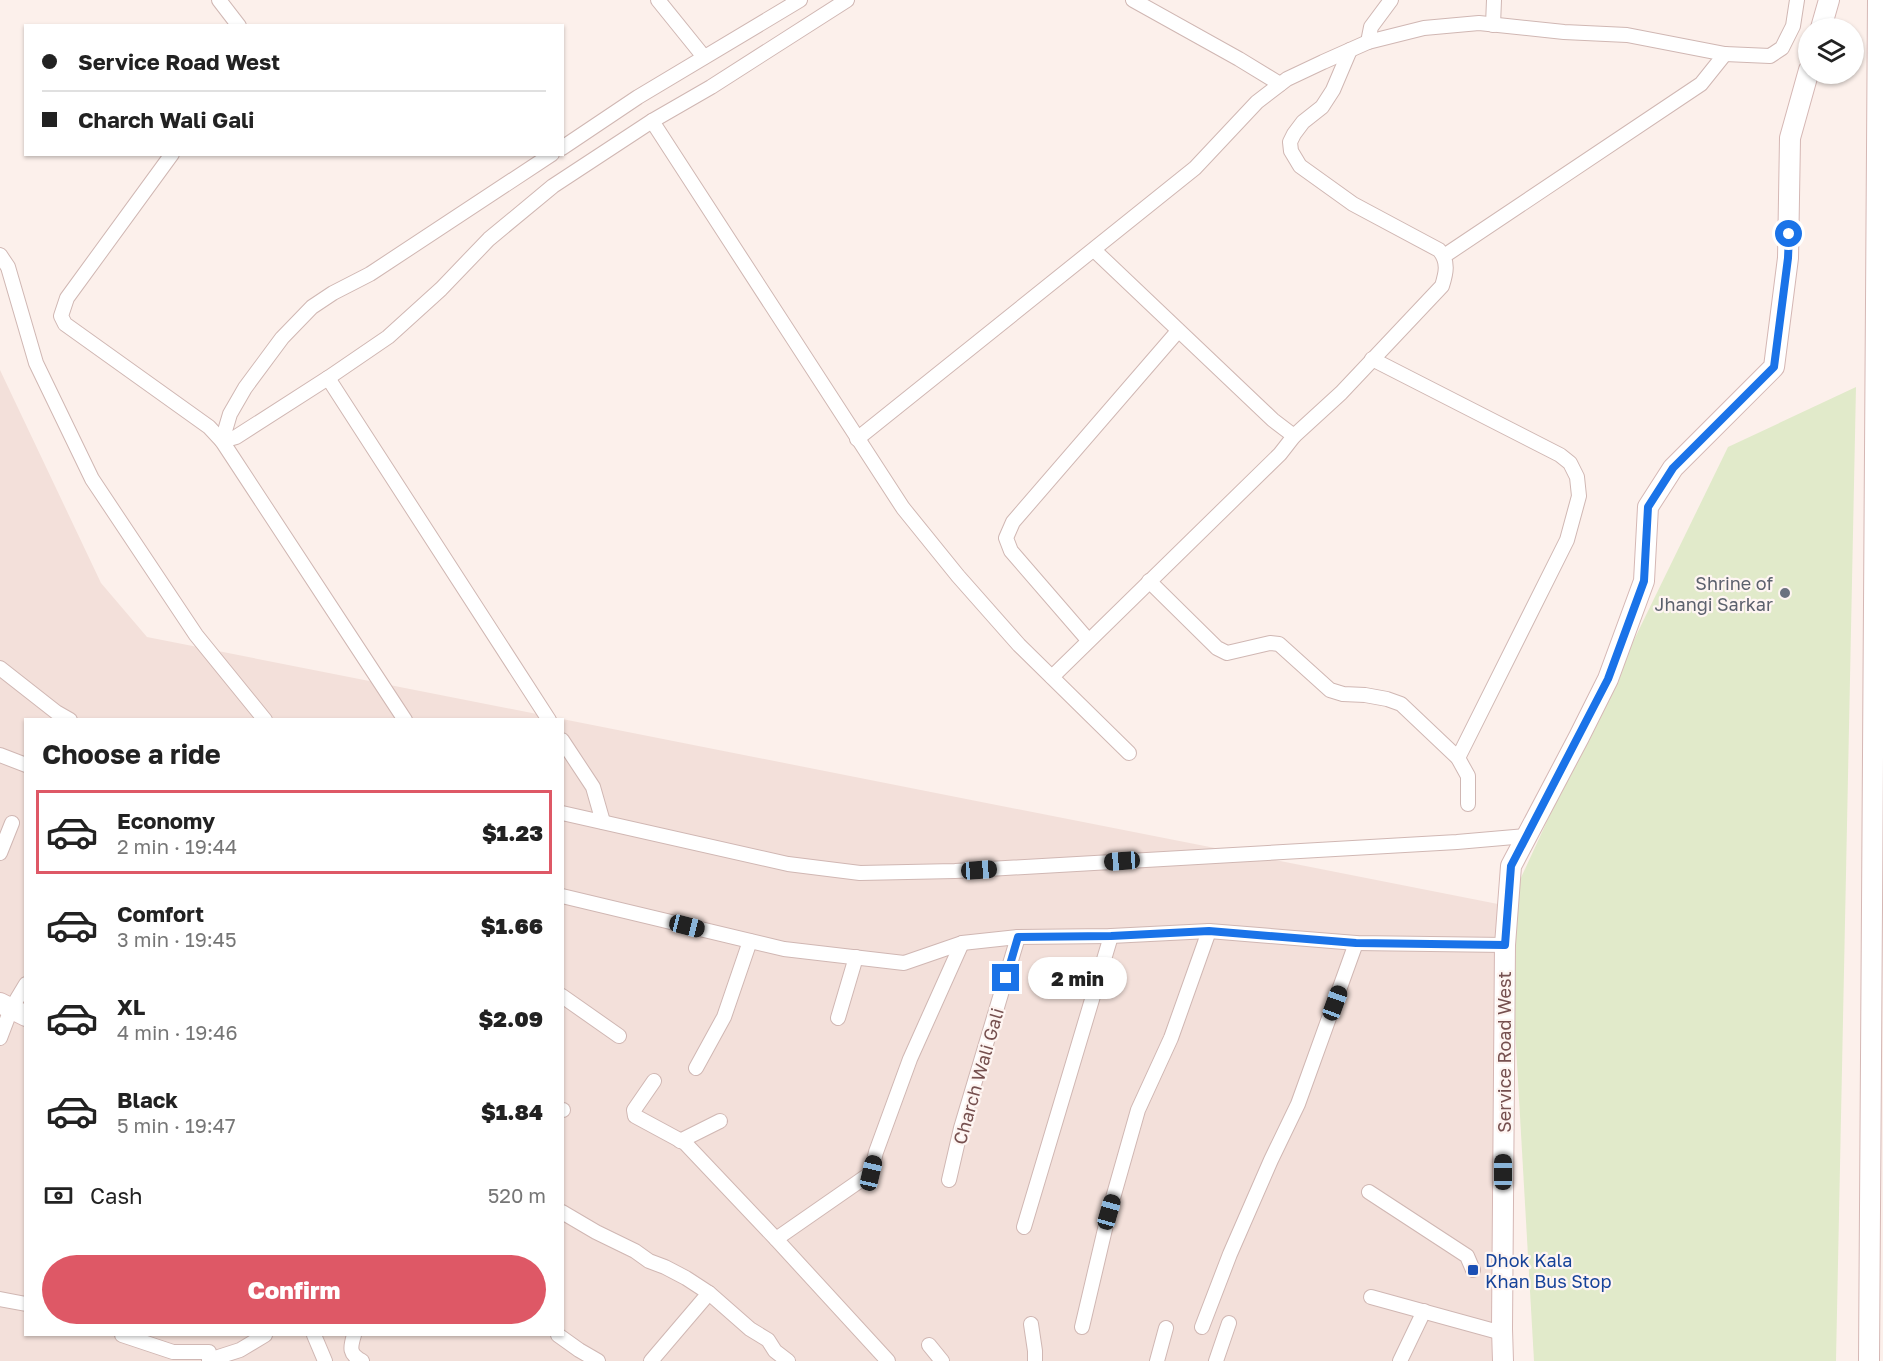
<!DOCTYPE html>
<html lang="en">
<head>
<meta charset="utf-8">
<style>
  :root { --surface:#fff; --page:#f6f6f6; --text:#222; --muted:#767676; --line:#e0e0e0; --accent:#de5866 }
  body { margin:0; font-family:"Golos Text",sans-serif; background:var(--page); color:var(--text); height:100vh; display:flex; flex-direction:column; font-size:22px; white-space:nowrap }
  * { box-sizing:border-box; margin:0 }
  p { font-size:20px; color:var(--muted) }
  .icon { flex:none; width:33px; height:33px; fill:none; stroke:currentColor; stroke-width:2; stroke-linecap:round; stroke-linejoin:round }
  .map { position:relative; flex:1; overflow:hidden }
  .drawer { position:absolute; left:24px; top:718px; width:540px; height:618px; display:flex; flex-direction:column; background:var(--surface); border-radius:0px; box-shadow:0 2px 4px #0004 }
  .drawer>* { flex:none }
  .guide { position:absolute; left:24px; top:24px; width:540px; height:132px; border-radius:0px; box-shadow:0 2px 4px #0004; display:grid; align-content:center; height:132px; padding:0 18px; background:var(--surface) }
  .buttons { position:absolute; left:1798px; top:18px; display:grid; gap:12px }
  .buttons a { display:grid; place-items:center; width:66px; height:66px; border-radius:50%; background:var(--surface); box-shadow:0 2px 4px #0004; font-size:30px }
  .end { position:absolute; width:27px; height:27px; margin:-14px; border:8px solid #1a73e8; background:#fff; box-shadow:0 0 0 3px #fff }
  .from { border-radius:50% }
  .bubble { position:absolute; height:42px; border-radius:21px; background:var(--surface); box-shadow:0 2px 4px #0004; font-size:20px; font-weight:800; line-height:42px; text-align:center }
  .car { position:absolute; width:18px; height:36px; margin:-18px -9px; border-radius:8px; box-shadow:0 0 4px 2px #0007; background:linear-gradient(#222 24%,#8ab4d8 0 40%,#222 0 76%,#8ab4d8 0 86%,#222 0) }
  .guide b { display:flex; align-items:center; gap:21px; height:57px; font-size:22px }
  .guide b+b { border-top:2px solid var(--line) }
  .guide i { width:15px; height:15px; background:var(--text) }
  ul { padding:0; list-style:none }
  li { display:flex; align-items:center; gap:18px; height:84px; margin:0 12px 9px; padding:0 6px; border:3px solid transparent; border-radius:0px }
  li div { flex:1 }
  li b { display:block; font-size:22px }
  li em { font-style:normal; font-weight:800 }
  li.current { border-color:var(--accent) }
  li>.icon { width:54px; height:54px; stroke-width:1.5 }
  h2 { padding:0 18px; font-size:27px; line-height:72px }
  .pay { display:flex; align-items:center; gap:15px; height:66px; padding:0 18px; font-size:22px }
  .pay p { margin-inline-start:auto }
  .button { display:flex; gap:12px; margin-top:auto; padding:12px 18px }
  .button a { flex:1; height:69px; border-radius:36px; background:var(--accent); color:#fff; font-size:24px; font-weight:800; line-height:69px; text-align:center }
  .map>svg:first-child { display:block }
  .residential { fill:#f3e0da; fill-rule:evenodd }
  .green { fill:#e1eaca }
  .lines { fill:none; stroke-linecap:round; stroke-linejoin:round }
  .street-casing { stroke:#d0b7b3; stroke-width:16 }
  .secondary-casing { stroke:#d5b7b4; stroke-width:22 }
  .street { stroke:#fff; stroke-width:14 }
  .secondary { stroke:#fff; stroke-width:20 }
  .route { stroke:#1a73e8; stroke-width:8 }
  .worship-dot { fill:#6b7280; stroke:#fef5f2; stroke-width:2 }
  .transit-dot { fill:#1a4fb4; stroke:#fef5f2; stroke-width:2 }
  .labels { text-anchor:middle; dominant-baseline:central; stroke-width:4.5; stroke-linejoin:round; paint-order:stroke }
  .worship-label { font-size:18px; fill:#5b616d; stroke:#fef5f2; text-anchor:end }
  .street-label { font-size:18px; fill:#76504f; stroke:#fef5f2 }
  .transit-label { font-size:18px; fill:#164399; stroke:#fef5f2; text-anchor:start }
</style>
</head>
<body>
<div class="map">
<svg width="1883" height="1361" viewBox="0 0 1883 1361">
  <rect width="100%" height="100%" fill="#fcf0eb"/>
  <path class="residential" d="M0 370 101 583 147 637 1508 906V1361H0ZM26 720H562V1335H26Z"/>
  <path class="green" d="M1856 387 1836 1361H1534L1508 906 1571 769 1728 447Z"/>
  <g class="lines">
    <defs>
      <g id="street">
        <path d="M219 0 239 26"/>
        <path d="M658 0 704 57"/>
        <path d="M1133 0 1239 59 1280 84"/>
        <path d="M1493 25 1494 0"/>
        <path d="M1368 42 1371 27 1391 0"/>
        <path d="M652 121 903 508 958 576 1019 645 1129 753"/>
        <path d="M562 148 638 97 800 0"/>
        <path d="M172 154 67 298 61 316 65 324 209 427 222 441 405 720"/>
        <path d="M1094 250 1273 420 1294 436 1341 393 1442 286C1446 273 1449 262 1439 250L1353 204 1300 166 1291 151 1290 142 1294 134 1303 122 1322 107 1333 90 1350 50"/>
        <path d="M0 255 8 267 36 363 92 479 196 635 265 720"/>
        <path d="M1444 256 1701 84 1725 54"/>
        <path d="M1372 359 1560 455 1570 463 1577 477 1579 496 1567 540 1458 758"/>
        <path d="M328 378 549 720"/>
        <path d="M857 439 1195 168 1257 102 1287 79 1323 62 1368 42 1424 28 1479 23 1564 32 1627 35 1725 54 1770 56 1782 48 1793 26 1797 0"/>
        <path d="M222 441 236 437 328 378 388 337 441 289 489 239 553 186 652 121 711 87 847 0"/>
        <path d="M222 441 230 414 245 388 282 338 312 307 333 293 370 274 552 154"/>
        <path d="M1149 581 1217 648 1227 653 1270 643 1279 644 1330 690 1343 694 1365 695 1387 699 1401 704 1458 758 1468 776V804"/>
        <path d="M1088 640 1011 551 1006 538 1013 522 1178 331"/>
        <path d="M0 668 56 712 70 720"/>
        <path d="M1052 677 1280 454 1294 436"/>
        <path d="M562 740 593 787 603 822"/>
        <path d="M0 755 26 765"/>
        <path d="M562 813 788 864 860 873 955 871 1457 842 1526 836"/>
        <path d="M0 853 12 823"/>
        <path d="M562 896 784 949 904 963 962 943 1018 937 1111 936 1209 931 1356 943 1505 945"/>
        <path d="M562 996 619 1036"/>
        <path d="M838 1018 856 957"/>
        <path d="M0 1038 11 1009 26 984"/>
        <path d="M696 1068 724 1017 750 941"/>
        <path d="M654 1081 634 1110 635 1116 685 1143 776 1239 888 1361"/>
        <path d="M562 1110H563"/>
        <path d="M680 1141 720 1121"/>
        <path d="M949 1180 961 1128 1018 937"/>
        <path d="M1369 1192 1467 1256 1473 1270"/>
        <path d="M562 1212 596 1232 635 1251 649 1261 665 1267 686 1278 709 1293 750 1329 768 1340 775 1351 788 1361"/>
        <path d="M1024 1227 1111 936"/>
        <path d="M776 1239 871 1173 876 1152 910 1059 962 943"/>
        <path d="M1371 1297 1502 1333"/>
        <path d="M0 1299 26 1304"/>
        <path d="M1031 1324 1035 1351V1361"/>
        <path d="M1082 1327 1109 1212 1138 1110 1171 1038 1209 931"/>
        <path d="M1202 1327 1230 1254 1271 1160 1298 1104 1356 943"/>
        <path d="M122 1335 173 1352H209"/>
        <path d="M314 1335 325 1361"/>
        <path d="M354 1335C350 1348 349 1354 362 1361"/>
        <path d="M558 1335 579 1350 598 1361"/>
        <path d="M929 1345 942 1361"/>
        <path d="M209 1360 240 1350 265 1335"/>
        <path d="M651 1361 709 1293"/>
        <path d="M1157 1361 1166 1328"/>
        <path d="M1216 1361 1229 1323"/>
        <path d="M1400 1361 1424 1311"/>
      </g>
      <g id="secondary">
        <path d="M1821 28 1829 0"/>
        <path d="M0 1003 26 1016"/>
        <path d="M1503 1361 1502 1329 1505 945 1511 866 1579 737 1608 679 1644 581 1648 507 1673 468 1774 367 1788 258 1790 138 1809 70"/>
        <path d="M1869 1361 1878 0"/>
      </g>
    </defs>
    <use href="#street" class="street-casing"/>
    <use href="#secondary" class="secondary-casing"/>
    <use href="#street" class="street"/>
    <use href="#secondary" class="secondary"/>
  </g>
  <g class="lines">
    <path class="route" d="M1006 978 1018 937 1111 936 1209 931 1356 943 1505 945 1511 866 1608 679 1644 581 1648 507 1673 468 1774 367 1788 258 1789 234"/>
  </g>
  <circle class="worship-dot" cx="1785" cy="593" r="6"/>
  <rect class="transit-dot" x="1467" y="1264" width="12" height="12" rx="3"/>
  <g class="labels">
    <g class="worship-label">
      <text x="1773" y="583">Shrine of<tspan x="1773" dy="21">Jhangi Sarkar</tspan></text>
    </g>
    <g class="street-label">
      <text transform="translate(1504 1052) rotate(-90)">Service Road West</text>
      <text transform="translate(978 1076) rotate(-74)">Charch Wali Gali</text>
    </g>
    <g class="transit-label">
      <text x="1485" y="1260">Dhok Kala<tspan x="1485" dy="21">Khan Bus Stop</tspan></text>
    </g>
  </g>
</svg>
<div class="buttons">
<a><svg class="icon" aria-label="layers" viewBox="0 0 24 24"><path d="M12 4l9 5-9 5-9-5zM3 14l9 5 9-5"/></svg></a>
</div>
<i class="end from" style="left:1789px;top:234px"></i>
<i class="end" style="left:1006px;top:978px"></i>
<div class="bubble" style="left:1028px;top:957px;width:99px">2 min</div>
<i class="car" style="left:1122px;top:861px;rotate:266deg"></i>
<i class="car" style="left:979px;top:870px;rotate:86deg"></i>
<i class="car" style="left:687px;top:926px;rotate:104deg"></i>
<i class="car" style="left:1335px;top:1003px;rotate:20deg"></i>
<i class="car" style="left:1503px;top:1172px;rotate:0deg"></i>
<i class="car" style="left:871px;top:1173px;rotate:13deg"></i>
<i class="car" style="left:1109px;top:1212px;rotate:16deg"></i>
<div class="guide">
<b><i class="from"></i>Service Road West</b>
<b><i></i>Charch Wali Gali</b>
</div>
<section class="drawer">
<h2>Choose a ride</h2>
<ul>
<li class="current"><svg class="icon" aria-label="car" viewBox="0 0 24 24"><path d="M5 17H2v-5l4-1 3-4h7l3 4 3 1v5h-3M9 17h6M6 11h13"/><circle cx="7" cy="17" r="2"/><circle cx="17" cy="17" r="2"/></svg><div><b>Economy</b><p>2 min · 19:44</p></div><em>$1.23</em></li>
<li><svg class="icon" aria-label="car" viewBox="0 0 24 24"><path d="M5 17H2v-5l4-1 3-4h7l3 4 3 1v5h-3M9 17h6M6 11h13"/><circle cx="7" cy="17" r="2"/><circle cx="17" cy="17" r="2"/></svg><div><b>Comfort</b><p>3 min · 19:45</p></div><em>$1.66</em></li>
<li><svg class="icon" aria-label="car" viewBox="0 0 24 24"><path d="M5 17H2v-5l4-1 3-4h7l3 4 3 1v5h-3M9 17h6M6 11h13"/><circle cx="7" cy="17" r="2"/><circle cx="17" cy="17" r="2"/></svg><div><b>XL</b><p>4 min · 19:46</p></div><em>$2.09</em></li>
<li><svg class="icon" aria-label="car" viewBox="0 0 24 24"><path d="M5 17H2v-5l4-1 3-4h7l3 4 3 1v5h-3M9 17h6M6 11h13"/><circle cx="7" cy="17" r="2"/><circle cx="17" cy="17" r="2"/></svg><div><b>Black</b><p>5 min · 19:47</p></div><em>$1.84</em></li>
</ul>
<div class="pay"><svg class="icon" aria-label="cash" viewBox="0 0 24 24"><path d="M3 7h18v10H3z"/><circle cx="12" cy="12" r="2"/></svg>Cash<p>520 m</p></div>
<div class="button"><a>Confirm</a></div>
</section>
</div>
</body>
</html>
